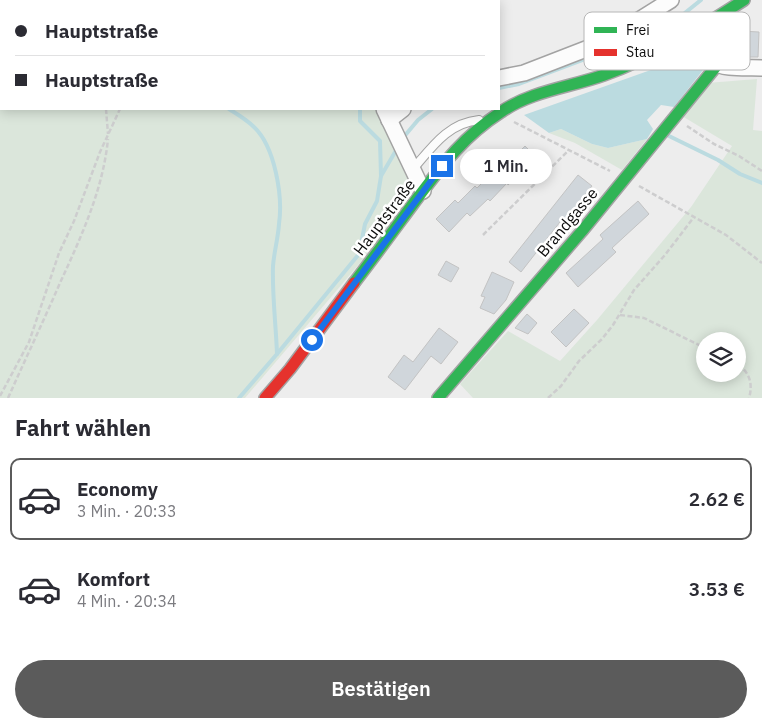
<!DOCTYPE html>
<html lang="de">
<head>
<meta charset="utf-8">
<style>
  :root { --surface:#fff; --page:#f2f2f3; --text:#2b2b33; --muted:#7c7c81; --line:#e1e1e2; --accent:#5b5b5b }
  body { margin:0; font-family:"IBM Plex Sans",sans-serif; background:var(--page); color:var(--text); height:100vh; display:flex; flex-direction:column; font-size:19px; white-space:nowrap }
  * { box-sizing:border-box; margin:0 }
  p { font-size:16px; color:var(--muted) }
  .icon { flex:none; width:28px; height:28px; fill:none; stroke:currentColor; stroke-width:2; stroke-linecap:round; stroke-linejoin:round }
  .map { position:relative; height:398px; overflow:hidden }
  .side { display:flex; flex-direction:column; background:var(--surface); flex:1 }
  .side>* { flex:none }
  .top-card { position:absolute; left:0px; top:0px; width:500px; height:110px; box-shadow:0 2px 12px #0003; display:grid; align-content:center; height:110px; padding:0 15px; background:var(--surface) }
  .controls { position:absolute; left:696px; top:332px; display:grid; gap:10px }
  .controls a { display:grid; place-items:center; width:50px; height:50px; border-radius:50%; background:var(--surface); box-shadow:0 2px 12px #0003; font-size:25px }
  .end { position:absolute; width:22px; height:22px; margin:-11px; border:6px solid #1a73e8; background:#fff; box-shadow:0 0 0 2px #fff }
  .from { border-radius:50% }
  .bubble { position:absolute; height:35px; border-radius:18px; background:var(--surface); box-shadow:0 2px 12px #0003; font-size:16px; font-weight:600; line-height:35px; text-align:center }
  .top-card b { display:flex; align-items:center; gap:18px; height:48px; font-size:19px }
  .top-card b+b { border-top:1px solid var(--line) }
  .top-card i { width:12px; height:12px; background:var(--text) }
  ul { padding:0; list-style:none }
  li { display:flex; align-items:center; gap:15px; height:82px; margin:0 10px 8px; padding:0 5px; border:2px solid transparent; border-radius:10px }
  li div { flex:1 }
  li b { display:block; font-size:19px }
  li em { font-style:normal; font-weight:600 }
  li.active { border-color:var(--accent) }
  li>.icon { width:45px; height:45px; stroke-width:1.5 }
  h2 { padding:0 15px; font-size:22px; line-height:60px }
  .action { display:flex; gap:10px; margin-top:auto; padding:10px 15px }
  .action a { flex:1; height:58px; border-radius:30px; background:var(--accent); color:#fff; font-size:20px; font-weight:600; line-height:58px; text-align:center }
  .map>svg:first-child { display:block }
  .green { fill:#dbe6db; fill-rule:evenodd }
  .water { fill:#bbdbe0 }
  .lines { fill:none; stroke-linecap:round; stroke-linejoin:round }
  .stream { stroke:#bbdbe0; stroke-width:4 }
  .building { fill:#d0d6db; stroke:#c3c3c3 }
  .lane-casing { stroke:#a3a3a3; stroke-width:10 }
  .street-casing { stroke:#a3a3a3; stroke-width:18 }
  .fast-casing { stroke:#a3a3a3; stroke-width:14 }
  .jam-casing { stroke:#a3a3a3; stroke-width:14 }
  .path { stroke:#cdcdce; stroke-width:2.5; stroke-dasharray:5 2.5; stroke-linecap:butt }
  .lane { stroke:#fcfcfc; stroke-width:8 }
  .street { stroke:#fcfcfc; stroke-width:15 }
  .fast { stroke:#30b455; stroke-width:11 }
  .jam { stroke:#e5322d; stroke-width:11 }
  .route { stroke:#1a73e8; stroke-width:6 }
  .labels { text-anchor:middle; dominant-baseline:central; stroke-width:5; stroke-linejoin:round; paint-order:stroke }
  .street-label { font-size:16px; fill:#0c0c0c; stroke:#fff }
  .key { fill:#fff; stroke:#b6b6b6; stroke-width:1 }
  .key-label { font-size:14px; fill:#0c0c0c }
</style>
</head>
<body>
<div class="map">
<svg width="762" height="398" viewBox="0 0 762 398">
  <rect width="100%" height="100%" fill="#ededed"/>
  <g class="green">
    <path d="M0 0H376L1 1V109H378L412 190 372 249 245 398H0Z"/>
    <path d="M757 79 753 130 762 131V398H473L460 384 508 331 560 361 597 320 691 207 732 146 682 116 707 83ZM705 341H738V374H705Z"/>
    <path d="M561 129 592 144 608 148 647 139 622 170 575 143 549 133Z"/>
  </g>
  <path class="water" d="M690 51 702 64 703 70 674 107 661 105 647 120 653 129 647 139 608 148 592 144 561 129 549 133 524 115 662 66Z"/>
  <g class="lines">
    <g class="stream">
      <path d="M121 0V1"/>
      <path d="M328 1V0"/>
      <path d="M499 88 519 84 665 29 701 0"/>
      <path d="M229 109C237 114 246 119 254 127 275 147 283 196 279 224 278 239 274 252 273 266 272 295 276 325 277 354"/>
      <path d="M360 109V121L380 141 381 176"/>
      <path d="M669 136 718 160 740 174 762 183"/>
      <path d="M402 139 418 120 432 109"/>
      <path d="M239 398 277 354 359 254 365 224 377 201 381 176 398 147"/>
    </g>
  </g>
  <g class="building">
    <path d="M741 31 759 32 758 57H740Z"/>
    <path d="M525 146 537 158 508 185 507 183 490 201 488 199 470 216 467 213 449 232 436 219 455 200 458 203 475 186 477 188 495 170 496 172 515 153 517 154Z"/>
    <path d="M578 175 592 186 562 224 560 222 521 272 509 262Z"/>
    <path d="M638 201 649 214 612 248 616 252 578 287 566 273 603 239 600 235Z"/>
    <path d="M446 261 459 268 451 282 438 275Z"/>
    <path d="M492 272 514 282 506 300 494 314 480 308 485 297 481 296Z"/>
    <path d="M574 309 589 323 566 347 551 332Z"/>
    <path d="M527 314 537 323 528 334 515 328Z"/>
    <path d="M439 328 458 342 441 364 431 356 405 390 388 377 404 355 413 362Z"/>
  </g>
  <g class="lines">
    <defs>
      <path id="lane" d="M413 169C432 147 448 123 479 120"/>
      <g id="street">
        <path d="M381 1 382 0"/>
        <path d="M694 32C700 41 706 55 714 62 723 70 750 67 762 68"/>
        <path d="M499 78 524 73 604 42 671 0"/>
        <path d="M384 109 423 191"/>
        <path d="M389 120 403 109"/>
      </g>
      <g id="fast">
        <path d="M354 283C374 257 393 231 413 204 441 167 461 138 501 112 531 91 571 87 604 75 654 57 699 29 744 0"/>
        <path d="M438 398 582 231 718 64"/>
      </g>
      <path id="jam" d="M265 398 290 369 354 283"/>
    </defs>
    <use href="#lane" class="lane-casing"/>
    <use href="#street" class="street-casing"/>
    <use href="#fast" class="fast-casing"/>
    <use href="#jam" class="jam-casing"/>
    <g class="path">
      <path d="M56 0 57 1"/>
      <path d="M339 0V1"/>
      <path d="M171 1V0"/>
      <path d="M106 109 108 134"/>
      <path d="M514 122 610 171"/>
      <path d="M687 126 714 144 739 156 762 171"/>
      <path d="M639 186 726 235 762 263"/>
      <path d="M483 235 568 151"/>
      <path d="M620 315 644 318 705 348"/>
      <path d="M738 365C750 372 753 385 749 398"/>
      <path d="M0 396 29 342 59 253 74 221 100 152 120 109"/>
      <path d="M8 398C25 360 43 322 60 283 81 237 103 190 108 139"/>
      <path d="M548 398 561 386 579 361 602 339 613 325 634 290 665 255 694 217"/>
    </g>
    <use href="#lane" class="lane"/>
    <use href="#street" class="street"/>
    <use href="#fast" class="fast"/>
    <use href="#jam" class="jam"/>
  </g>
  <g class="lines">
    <path class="route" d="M312 340 442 166"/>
  </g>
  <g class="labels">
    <g class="street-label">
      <text transform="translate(384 217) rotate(-53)">Hauptstraße</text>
      <text transform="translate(567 222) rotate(-50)">Brandgasse</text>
    </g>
  </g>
  <rect x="584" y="12" width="166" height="58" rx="8" class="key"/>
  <rect x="594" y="27" width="23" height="6" fill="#30b455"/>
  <rect x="594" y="49" width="23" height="7" fill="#e5322d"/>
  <g class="key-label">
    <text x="626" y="35">Frei</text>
    <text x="626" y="57">Stau</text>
  </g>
</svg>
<div class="controls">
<a><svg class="icon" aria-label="layers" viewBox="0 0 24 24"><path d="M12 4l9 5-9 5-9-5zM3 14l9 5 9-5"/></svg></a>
</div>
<i class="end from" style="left:312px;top:340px"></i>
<i class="end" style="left:442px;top:166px"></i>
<div class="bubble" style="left:460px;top:149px;width:92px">1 Min.</div>
<div class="top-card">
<b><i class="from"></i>Hauptstraße</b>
<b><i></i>Hauptstraße</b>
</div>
</div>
<section class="side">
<h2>Fahrt wählen</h2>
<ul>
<li class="active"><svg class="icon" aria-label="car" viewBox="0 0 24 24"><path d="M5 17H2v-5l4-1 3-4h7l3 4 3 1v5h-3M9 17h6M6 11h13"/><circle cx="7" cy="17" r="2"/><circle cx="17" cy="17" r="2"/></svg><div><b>Economy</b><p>3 Min. · 20:33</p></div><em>2.62 €</em></li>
<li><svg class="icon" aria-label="car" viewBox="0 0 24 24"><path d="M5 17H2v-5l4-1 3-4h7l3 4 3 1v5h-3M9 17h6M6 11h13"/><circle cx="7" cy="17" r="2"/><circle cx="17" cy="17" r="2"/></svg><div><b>Komfort</b><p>4 Min. · 20:34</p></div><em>3.53 €</em></li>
</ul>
<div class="action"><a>Bestätigen</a></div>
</section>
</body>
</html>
